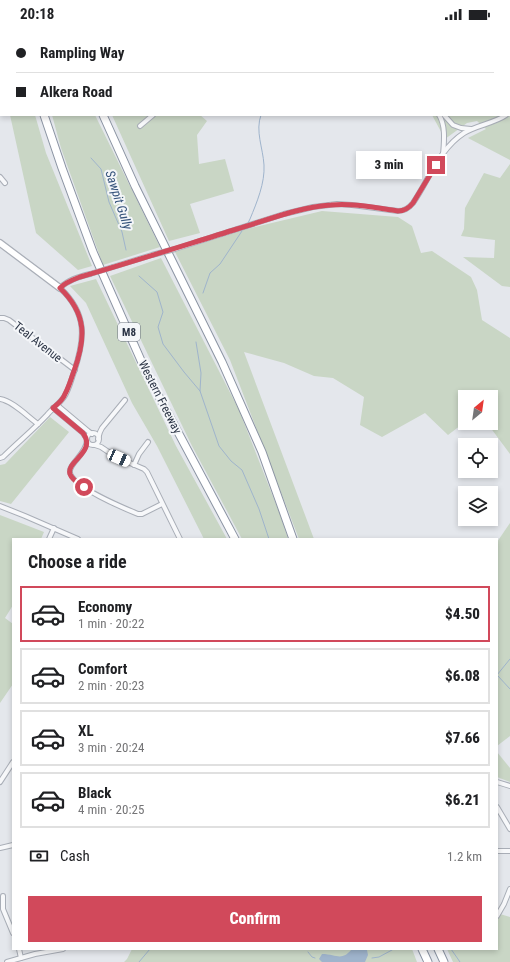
<!DOCTYPE html>
<html lang="en">
<head>
<meta charset="utf-8">
<style>
  :root { --surface:#fff; --page:#f6f6f6; --text:#202124; --muted:#757577; --line:#e0e0e0; --accent:#d1495b }
  body { margin:0; font-family:"Roboto Condensed",sans-serif; background:var(--page); color:var(--text); height:100vh; display:flex; flex-direction:column; font-size:15px; white-space:nowrap }
  * { box-sizing:border-box; margin:0 }
  p { font-size:13px; color:var(--muted) }
  .icon { flex:none; width:22px; height:22px; fill:none; stroke:currentColor; stroke-width:2; stroke-linecap:round; stroke-linejoin:round }
  .map { position:relative; flex:1; overflow:hidden }
  .panel { position:absolute; left:12px; top:510px; width:486px; height:412px; display:flex; flex-direction:column; background:var(--surface); border-radius:0px; box-shadow:0 2px 6px #0003 }
  .panel>* { flex:none }
  .banner { position:absolute; left:0px; top:0px; width:510px; height:88px; box-shadow:0 2px 6px #0003; display:grid; align-content:center; height:88px; padding:0 16px; background:var(--surface) }
  .needle { width:26px; rotate:29deg }
  .tools { position:absolute; left:458px; top:362px; display:grid; gap:8px }
  .tools a { display:grid; place-items:center; width:40px; height:40px; border-radius:0px; background:var(--surface); box-shadow:0 2px 6px #0003; font-size:20px }
  .end { position:absolute; width:18px; height:18px; margin:-9px; border:5px solid #d1495b; background:#fff; box-shadow:0 0 0 2px #fff }
  .from { border-radius:50% }
  .bubble { position:absolute; height:28px; border-radius:0px; background:var(--surface); box-shadow:0 2px 6px #0003; font-size:13px; font-weight:800; line-height:28px; text-align:center }
  .car { position:absolute; width:12px; height:24px; margin:-12px -6px; border-radius:5px; box-shadow:0 0 3px 1px #0007; background:linear-gradient(#fff 24%,#345 0 40%,#fff 0 76%,#345 0 86%,#fff 0) }
  .banner b { display:flex; align-items:center; gap:14px; height:38px; font-size:15px }
  .banner b+b { border-top:1px solid var(--line) }
  .banner i { width:10px; height:10px; background:var(--text) }
  ul { padding:0; list-style:none }
  li { display:flex; align-items:center; gap:12px; height:56px; margin:0 8px 6px; padding:0 8px; border:2px solid var(--line); border-radius:0px }
  li div { flex:1 }
  li b { display:block; font-size:15px }
  li em { font-style:normal; font-weight:800 }
  li.active { border-color:var(--accent) }
  li>.icon { width:36px; height:36px; stroke-width:1.5 }
  h2 { padding:0 16px; font-size:18px; line-height:48px }
  .pay { display:flex; align-items:center; gap:10px; height:44px; padding:0 16px; font-size:15px }
  .pay p { margin-inline-start:auto }
  .action { display:flex; gap:8px; margin-top:auto; padding:8px 16px }
  .action a { flex:1; height:46px; border-radius:0px; background:var(--accent); color:#fff; font-size:16px; font-weight:800; line-height:46px; text-align:center }
  .status { display:flex; justify-content:space-between; align-items:center; height:28px; padding:0 20px; background:var(--surface); direction:ltr }
  .status svg { height:11px; fill:currentColor }
  .map>svg:first-child { display:block }
  .green { fill:#c9d6c5 }
  .water { fill:#9fb4cc }
  .lines { fill:none; stroke-linecap:round; stroke-linejoin:round }
  .stream { stroke:#9fb4cc; stroke-width:1 }
  .street-casing { stroke:#a9aeb7; stroke-width:6 }
  .secondary-casing { stroke:#a9aeb7; stroke-width:8 }
  .highway-casing { stroke:#8b94a3; stroke-width:9 }
  .street { stroke:#f7f8fa; stroke-width:4 }
  .secondary { stroke:#fff; stroke-width:5.5 }
  .highway { stroke:#fff; stroke-width:7 }
  .street-bridge-casing { stroke:#a9aeb7; stroke-width:6; stroke-linecap:butt }
  .street-bridge { stroke:#f7f8fa; stroke-width:4 }
  .route { stroke:#d1495b; stroke-width:5 }
  .labels { text-anchor:middle; dominant-baseline:central; stroke-width:4; stroke-linejoin:round; paint-order:stroke }
  .shield { fill:#f4f6f9; stroke:#676e7b; stroke-width:1 }
  .shield-label { font-size:11px; font-weight:bold; fill:#2b3445 }
  .street-label { font-size:12px; fill:#2b3445; stroke:#f4f6f9 }
  .water-label { font-size:13px; font-style:italic; fill:#34527a; stroke:#f4f6f9 }
</style>
</head>
<body>
<div class="status"><b>20:18</b><svg viewBox="0 0 49 12"><path d="M0 12V9h3v3zM5 12V6h3v6zM10 12V3h3v9zM15 12V0h3v12zM26 1h20v11H26zM47 4h2v5h-2z"/></svg></div>
<div class="map">
<svg width="510" height="934" viewBox="0 0 510 934">
  <rect width="100%" height="100%" fill="#e4e7ec"/>
  <g class="green">
    <path d="M176 0H495L496 1H177Z"/>
    <path d="M509 11 510 12V132L468 110 486 101 477 93 467 95 445 111 432 87H509Z"/>
    <path d="M10 87H35L46 125 92 238 78 242 36 205Z"/>
    <path d="M52 87H95L160 219 103 237 61 120Z"/>
    <path d="M112 87H200L207 93 197 107 199 136 225 131 234 163 190 176 200 205 169 213Z"/>
    <path d="M510 136V259L502 258 463 229 494 230 495 212 461 208 464 201 465 180 484 145 500 150Z"/>
    <path d="M322 183 398 189 412 198 421 225 432 223 471 249 477 262 482 292 510 310V426L487 395H491V369H465V394L448 407 425 385 382 409 360 397 364 369 333 350 314 348 284 335 244 324 314 511H299L230 332 175 224 247 201Z"/>
    <path d="M161 230 239 382 281 489 288 511H242L192 418 110 248Z"/>
    <path d="M96 251 176 418 227 511H204L157 418 132 375 86 275 70 258Z"/>
    <path d="M50 389 69 404 11 476 0 473V437L5 436 7 434Z"/>
    <path d="M0 487 44 504 41 511H13V577L5 590 13 596V656L0 675Z"/>
    <path d="M510 495V708L497 718V514Z"/>
    <path d="M497 724 510 740V754L497 749Z"/>
    <path d="M500 886 510 889V934H453L447 921H497V888Z"/>
    <path d="M132 921H412L417 934H124L127 931Z"/>
  </g>
  <path class="water" d="M352 921H365L367 922 368 927 365 934H322L319 931 322 926C337 926 341 934 352 921Z"/>
  <g class="lines">
    <g class="stream">
      <path d="M91 130 101 141 109 174 122 204 126 222"/>
      <path d="M248 195 250 191C257 174 265 155 264 137 263 120 255 103 261 87"/>
      <path d="M139 248 157 264 163 284 158 299 163 316 184 344 200 363"/>
      <path d="M203 265 210 245 220 236 242 203"/>
      <path d="M196 314 201 345 200 363 219 418 231 433 242 442 259 481 269 511"/>
      <path d="M497 647 510 631"/>
      <path d="M498 648 510 661"/>
      <path d="M451 921 460 934"/>
      <path d="M308 924 312 929 315 930"/>
      <path d="M372 930 379 929 392 922"/>
      <path d="M139 934 150 921"/>
    </g>
    <defs>
      <g id="street">
        <path d="M203 0 204 1"/>
        <path d="M342 0V1"/>
        <path d="M293 1 295 0"/>
        <path d="M509 85 510 84"/>
        <path d="M439 87C446 98 444 114 443 127"/>
        <path d="M444 87 453 97 461 100 471 101"/>
        <path d="M140 98 153 87"/>
        <path d="M0 149 5 155"/>
        <path d="M175 221 284 186 313 179 337 176 352 177 398 183C405 183 409 180 413 175 429 152 439 121 464 105 477 97 495 95 506 87"/>
        <path d="M113 239 152 227"/>
        <path d="M0 290H4L9 292 75 342"/>
        <path d="M0 371C13 373 28 389 38 396"/>
        <path d="M57 377 88 403 92 406"/>
        <path d="M53 380 83 405 87 411"/>
        <circle cx="93" cy="411" r="6"/>
        <path d="M98 411 100 404 102 400 125 372"/>
        <path d="M87 413C85 427 72 433 70 442 67 457 126 481 138 486H142L162 476"/>
        <path d="M95 417 101 419 116 429 144 441 147 444 180 511"/>
        <path d="M0 430 3 429C17 415 33 402 47 387 52 381 59 376 64 369 69 362 71 352 74 344 85 311 88 286 60 260 68 252 78 249 90 246"/>
        <path d="M134 437 139 426 148 414"/>
        <path d="M0 478 25 488 78 511"/>
        <path d="M49 511 54 500"/>
        <path d="M0 754 13 734"/>
        <path d="M497 754 510 758"/>
        <path d="M497 779 510 801"/>
        <path d="M0 820 13 817"/>
        <path d="M497 823H510"/>
        <path d="M3 868V881L13 905"/>
        <path d="M497 888 504 876 510 861"/>
        <path d="M19 921 21 930"/>
        <path d="M7 934 35 926 63 921"/>
      </g>
      <path id="secondary" d="M0 215 60 260"/>
      <g id="highway">
        <path d="M18 0 19 1"/>
        <path d="M69 0V1"/>
        <path d="M44 87 62 140 93 224 147 346 235 511"/>
        <path d="M103 87 135 158 222 334 262 424 293 511"/>
        <path d="M422 921 428 934"/>
        <path d="M438 921 444 934"/>
      </g>
    </defs>
    <use href="#street" class="street-casing"/>
    <use href="#secondary" class="secondary-casing"/>
    <use href="#highway" class="highway-casing"/>
    <use href="#street" class="street"/>
    <use href="#secondary" class="secondary"/>
    <use href="#highway" class="highway"/>
    <defs>
      <g id="street-bridge">
        <path d="M152 227 175 221"/>
        <path d="M90 246 113 239"/>
      </g>
    </defs>
    <use href="#street-bridge" class="street-bridge-casing"/>
    <use href="#street-bridge" class="street-bridge"/>
  </g>
  <g class="lines">
    <path class="route" d="M84 459C80 456 72 452 70 446 66 433 97 424 83 405L53 380C58 376 63 372 65 366 69 359 71 351 74 343 86 310 87 286 60 260 66 254 72 252 80 249 132 234 185 217 237 201 268 192 299 179 331 177 354 175 376 180 398 183 405 183 409 180 413 175L436 137"/>
  </g>
  <g class="labels">
    <rect class="shield" x="118" y="295" width="22" height="18" rx="3"/>
    <g class="shield-label">
      <text x="129" y="304">M8</text>
    </g>
    <g class="street-label">
      <text transform="translate(38 314) rotate(38)">Teal Avenue</text>
      <text transform="translate(160 369) rotate(63)">Western Freeway</text>
    </g>
    <g class="water-label">
      <text transform="translate(119 172) rotate(72)">Sawpit Gully</text>
    </g>
  </g>
</svg>
<div class="tools">
<a><svg class="needle" viewBox="-14 -14 28 28"><path d="M0-13l5 13h-10z" fill="#e53935"/><path d="M0 13l5-13h-10z" fill="#757577"/></svg></a>
<a><svg class="icon" aria-label="locate" viewBox="0 0 24 24"><circle cx="12" cy="12" r="6"/><path d="M12 2v4M12 18v4M2 12h4M18 12h4"/></svg></a>
<a><svg class="icon" aria-label="layers" viewBox="0 0 24 24"><path d="M12 4l9 5-9 5-9-5zM3 14l9 5 9-5"/></svg></a>
</div>
<i class="end from" style="left:84px;top:459px"></i>
<i class="end" style="left:436px;top:137px"></i>
<div class="bubble" style="left:356px;top:123px;width:66px">3 min</div>
<i class="car" style="left:119px;top:430px;rotate:114deg"></i>
<div class="banner">
<b><i class="from"></i>Rampling Way</b>
<b><i></i>Alkera Road</b>
</div>
<section class="panel">
<h2>Choose a ride</h2>
<ul>
<li class="active"><svg class="icon" aria-label="car" viewBox="0 0 24 24"><path d="M5 17H2v-5l4-1 3-4h7l3 4 3 1v5h-3M9 17h6M6 11h13"/><circle cx="7" cy="17" r="2"/><circle cx="17" cy="17" r="2"/></svg><div><b>Economy</b><p>1 min · 20:22</p></div><em>$4.50</em></li>
<li><svg class="icon" aria-label="car" viewBox="0 0 24 24"><path d="M5 17H2v-5l4-1 3-4h7l3 4 3 1v5h-3M9 17h6M6 11h13"/><circle cx="7" cy="17" r="2"/><circle cx="17" cy="17" r="2"/></svg><div><b>Comfort</b><p>2 min · 20:23</p></div><em>$6.08</em></li>
<li><svg class="icon" aria-label="car" viewBox="0 0 24 24"><path d="M5 17H2v-5l4-1 3-4h7l3 4 3 1v5h-3M9 17h6M6 11h13"/><circle cx="7" cy="17" r="2"/><circle cx="17" cy="17" r="2"/></svg><div><b>XL</b><p>3 min · 20:24</p></div><em>$7.66</em></li>
<li><svg class="icon" aria-label="car" viewBox="0 0 24 24"><path d="M5 17H2v-5l4-1 3-4h7l3 4 3 1v5h-3M9 17h6M6 11h13"/><circle cx="7" cy="17" r="2"/><circle cx="17" cy="17" r="2"/></svg><div><b>Black</b><p>4 min · 20:25</p></div><em>$6.21</em></li>
</ul>
<div class="pay"><svg class="icon" aria-label="cash" viewBox="0 0 24 24"><path d="M3 7h18v10H3z"/><circle cx="12" cy="12" r="2"/></svg>Cash<p>1.2 km</p></div>
<div class="action"><a>Confirm</a></div>
</section>
</div>
</body>
</html>
